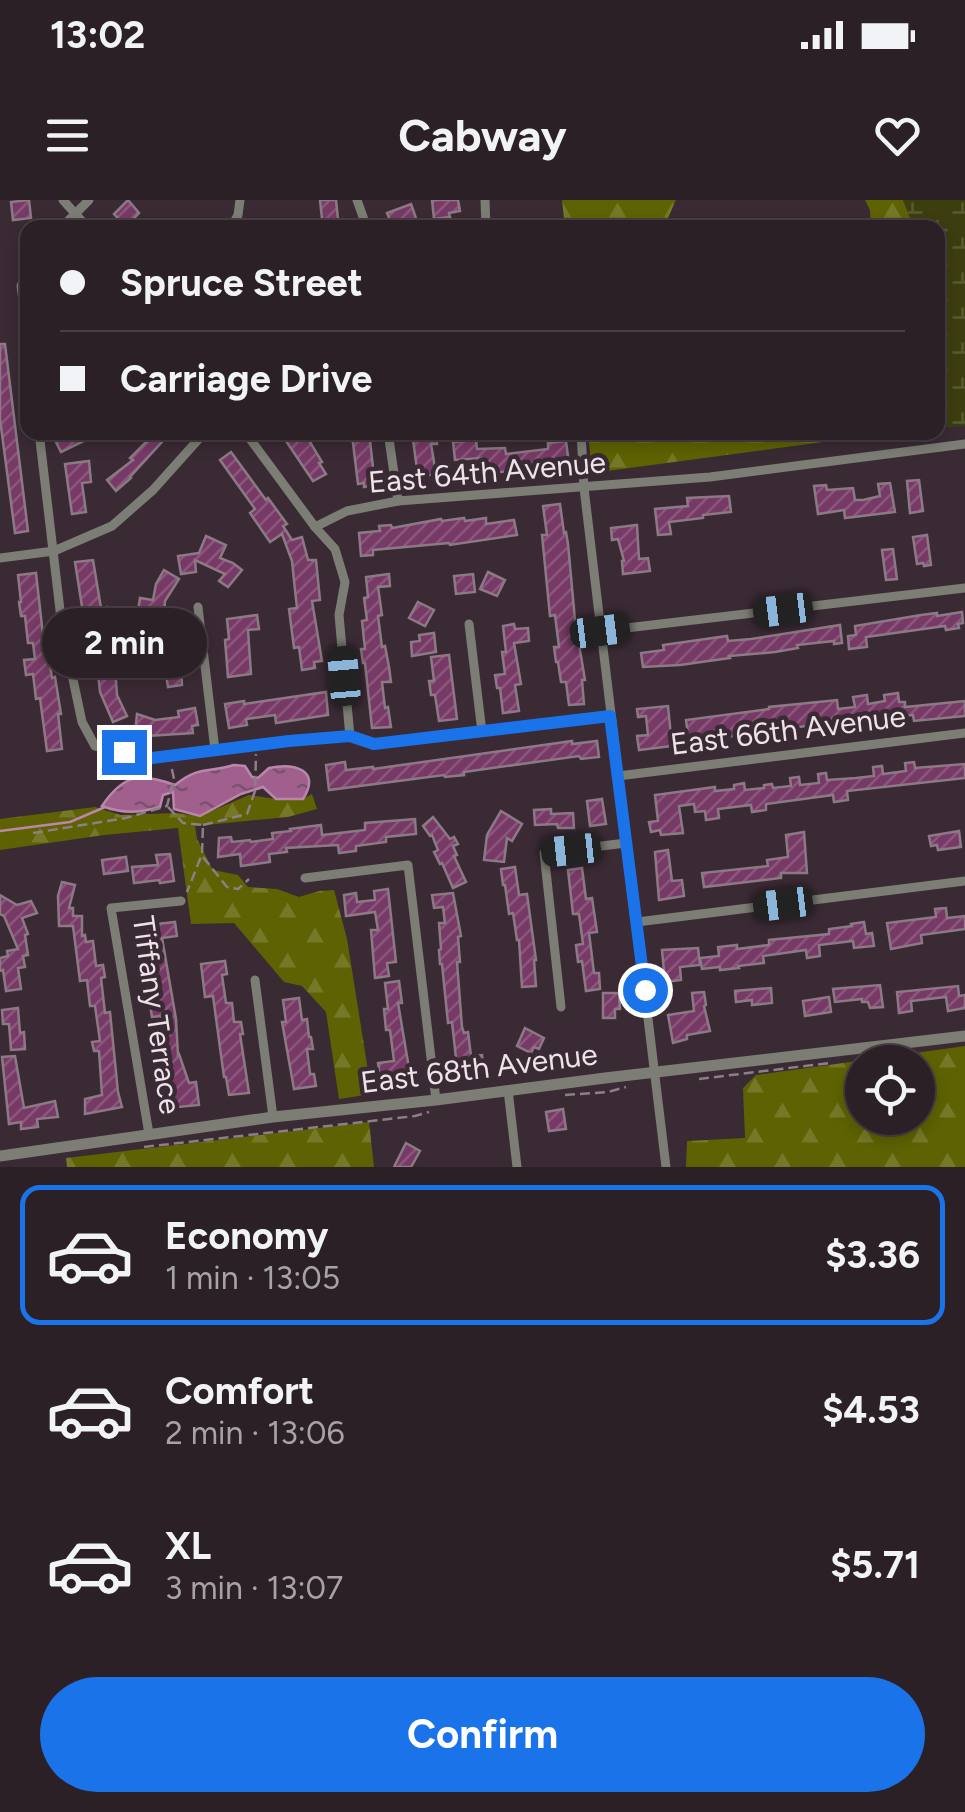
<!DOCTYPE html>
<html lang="en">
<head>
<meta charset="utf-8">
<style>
  :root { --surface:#2c2027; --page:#382d33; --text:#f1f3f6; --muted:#a6a3a7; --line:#483e44; --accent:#1a73e8 }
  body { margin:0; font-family:Figtree,sans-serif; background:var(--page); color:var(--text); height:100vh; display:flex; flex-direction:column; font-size:38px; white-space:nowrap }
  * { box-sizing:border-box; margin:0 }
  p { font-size:32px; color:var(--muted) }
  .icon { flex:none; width:55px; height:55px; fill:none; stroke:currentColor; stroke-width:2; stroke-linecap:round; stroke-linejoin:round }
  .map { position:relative; height:967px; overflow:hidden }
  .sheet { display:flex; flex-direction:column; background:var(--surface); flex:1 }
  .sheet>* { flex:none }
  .hud { position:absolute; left:20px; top:20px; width:925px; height:220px; border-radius:20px; box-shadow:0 5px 15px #0003,0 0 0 2px var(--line); display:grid; align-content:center; height:220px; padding:0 40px; background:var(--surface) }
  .fabs { position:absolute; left:845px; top:845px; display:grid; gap:20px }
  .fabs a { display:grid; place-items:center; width:90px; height:90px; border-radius:50%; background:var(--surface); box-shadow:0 5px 15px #0003,0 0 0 2px var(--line); font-size:50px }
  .end { position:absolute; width:45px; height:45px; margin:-22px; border:12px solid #1a73e8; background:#fff; box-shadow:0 0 0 5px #fff }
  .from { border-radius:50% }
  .bubble { position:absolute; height:70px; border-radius:35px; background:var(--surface); box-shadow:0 5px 15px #0003,0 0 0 2px var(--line); font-size:32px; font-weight:700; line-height:70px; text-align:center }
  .car { position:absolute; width:30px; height:60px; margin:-30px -15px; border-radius:12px; box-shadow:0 0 8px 2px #0007; background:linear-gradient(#222 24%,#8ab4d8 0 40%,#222 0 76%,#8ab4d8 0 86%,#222 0) }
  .hud b { display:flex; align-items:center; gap:35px; height:95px; font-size:38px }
  .hud b+b { border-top:2px solid var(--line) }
  .hud i { width:25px; height:25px; background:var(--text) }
  ul { padding:18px 0 0; list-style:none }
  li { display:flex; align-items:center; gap:30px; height:140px; margin:0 20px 15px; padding:0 20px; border:5px solid transparent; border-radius:20px }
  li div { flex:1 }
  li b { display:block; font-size:38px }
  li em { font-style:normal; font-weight:700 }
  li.on { border-color:var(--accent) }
  li>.icon { width:90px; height:90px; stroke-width:1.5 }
  .primary-button { display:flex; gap:20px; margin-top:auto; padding:20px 40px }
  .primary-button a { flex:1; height:115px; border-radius:60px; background:var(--accent); color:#fff; font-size:40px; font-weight:700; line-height:115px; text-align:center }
  .status { display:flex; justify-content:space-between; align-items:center; height:70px; padding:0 50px; background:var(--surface); direction:ltr }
  .status svg { height:28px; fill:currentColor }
  header { display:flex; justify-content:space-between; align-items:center; height:130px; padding:0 40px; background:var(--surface); font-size:45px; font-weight:700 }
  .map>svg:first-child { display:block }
  .forest { fill:url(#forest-firs); fill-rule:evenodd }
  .wetland { fill:url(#wetland-marsh) }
  .water { fill:url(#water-ripples); stroke:#b887a9; stroke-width:2.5 }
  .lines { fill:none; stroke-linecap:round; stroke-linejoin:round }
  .stream { stroke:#b887a9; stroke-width:2.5 }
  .building { fill:url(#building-hatch); stroke:#8c7985; stroke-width:2.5 }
  .path { stroke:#8c7f87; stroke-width:2.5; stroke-dasharray:10 5; stroke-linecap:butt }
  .minor { stroke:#7c7d74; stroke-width:9 }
  .tertiary { stroke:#7c7d74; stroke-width:11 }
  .route { stroke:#1a73e8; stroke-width:12 }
  .labels { text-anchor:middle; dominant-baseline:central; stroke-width:9; stroke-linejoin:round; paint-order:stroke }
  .street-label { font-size:30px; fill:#ede3e9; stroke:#3a2a34 }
</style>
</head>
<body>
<div class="status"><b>13:02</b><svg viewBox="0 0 49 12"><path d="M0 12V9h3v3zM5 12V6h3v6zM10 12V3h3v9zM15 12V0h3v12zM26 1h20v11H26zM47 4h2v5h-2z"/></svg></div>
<header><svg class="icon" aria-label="menu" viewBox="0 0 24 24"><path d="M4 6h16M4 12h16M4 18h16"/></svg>Cabway<svg class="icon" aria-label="heart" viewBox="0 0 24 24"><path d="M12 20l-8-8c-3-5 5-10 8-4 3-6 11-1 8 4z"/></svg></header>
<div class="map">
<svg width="965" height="967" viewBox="0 0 965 967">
  <defs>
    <pattern id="forest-firs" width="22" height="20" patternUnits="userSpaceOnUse" patternTransform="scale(2.5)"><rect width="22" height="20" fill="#5e6202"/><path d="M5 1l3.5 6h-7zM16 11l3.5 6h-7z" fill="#757827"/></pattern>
    <pattern id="wetland-marsh" width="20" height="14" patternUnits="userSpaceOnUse" patternTransform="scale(2.5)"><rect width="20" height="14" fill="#3c3e10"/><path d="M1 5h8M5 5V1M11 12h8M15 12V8" fill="none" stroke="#585a33"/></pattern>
    <pattern id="water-ripples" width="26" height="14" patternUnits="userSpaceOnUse" patternTransform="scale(2.5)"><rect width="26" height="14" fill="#a15f8e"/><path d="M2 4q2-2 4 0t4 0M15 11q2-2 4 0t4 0" fill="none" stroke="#78536e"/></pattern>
    <pattern id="building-hatch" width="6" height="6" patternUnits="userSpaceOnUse" patternTransform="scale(2.5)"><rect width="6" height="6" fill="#773a66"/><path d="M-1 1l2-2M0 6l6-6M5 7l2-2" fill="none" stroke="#8b567c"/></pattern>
  </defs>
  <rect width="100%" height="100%" fill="#3a2a34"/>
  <g class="forest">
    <path d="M562 0H676L664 27 565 28Z"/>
    <path d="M865 0H903L914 27H871L870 10Z"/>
    <path d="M588 232H890V233L592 273Z"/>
    <path d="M312 594 317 609 288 617 195 626 197 639 213 670 238 675 248 687 277 689 299 697 319 691 334 690 347 739 370 883 416 877 417 887 339 899 326 812 302 786 284 782 234 723 191 724 178 628 104 635 0 650V619L95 607 121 615 176 613 200 616 249 595 276 599H303Z"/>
    <path d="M965 846V967H686L687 941 745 938 743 888 756 875ZM862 862H918V918H862Z"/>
    <path d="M369 922 374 967H67L66 958Z"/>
  </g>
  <path class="wetland" d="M903 0H965V226L938 228V28L914 27Z"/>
  <path class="water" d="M234 565 245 566 252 577 258 578 269 568C293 563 322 569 303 599H276L263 587 241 594 200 616 174 609 173 592 163 595 160 607C139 613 123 614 102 606 124 573 141 573 175 585 200 565 208 573 234 565Z"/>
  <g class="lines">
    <path class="stream" d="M0 631 70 622 105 607"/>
  </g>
  <g class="building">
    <path d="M29 0 31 18 13 20 11 2Z"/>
    <path d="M128 0 139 13 126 27 114 14Z"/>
    <path d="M320 0H336L339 28H323Z"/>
    <path d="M432 0H458L460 11 449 13 450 17 434 19Z"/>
    <path d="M411 4 418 24 407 28H393L387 13Z"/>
    <path d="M0 144H5L28 331 15 333 0 219Z"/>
    <path d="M71 232H80L84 241 61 252 55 240Z"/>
    <path d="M156 232H171L130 277 131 278 116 291 107 280 133 260 130 258Z"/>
    <path d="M280 232H296L301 241 307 237 322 262 319 263 326 274 313 281Z"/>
    <path d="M369 232 375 285 364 287V283L358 284 352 235Z"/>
    <path d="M412 232H436L437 244H431L436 274 418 277Z"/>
    <path d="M476 240 477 249 505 248 506 254 548 249V243L566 241 569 265 482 274 481 258 455 260 453 242Z"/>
    <path d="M231 252 266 300 268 298 287 324 283 326 292 340 302 337 308 360H316L320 400 312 401 322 461 314 462 315 468 302 470 299 447 294 448 289 409 297 408 295 390 292 361 282 334 270 342 250 313 255 309 220 260Z"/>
    <path d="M89 261 91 282 82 283 86 312 72 314 65 264Z"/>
    <path d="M919 280 923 311 910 313 907 281Z"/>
    <path d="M890 283 895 312 845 318 844 310 818 314 814 286 826 285 827 290 853 288 855 300H863L880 296 878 284Z"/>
    <path d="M729 296 731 312 703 315V318L669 322 671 334 658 335 655 309 688 306 687 298Z"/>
    <path d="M560 304 564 333 566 332 568 344 575 420 585 480H582L584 504 569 505 566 482H561L558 462H556L554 447H559L555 415 550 416 542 335H547L543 306Z"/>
    <path d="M464 318 465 321 486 318V324L514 320 517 335 450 345 449 343 373 350V355L361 356 359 333 380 331 379 326 391 325 392 328 441 319 442 321Z"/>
    <path d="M637 325 639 359 648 358 650 371 623 374 622 361H624L618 339 612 340 611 328Z"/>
    <path d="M927 335 931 365 924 366 923 363 917 364 913 337Z"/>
    <path d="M206 336 226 345 220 358 233 363 242 370 228 387 219 381 225 374 195 360 196 372 181 374 178 356 199 353Z"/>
    <path d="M893 349 897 379 886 380 882 350Z"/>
    <path d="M93 360 101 408 107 407 113 454 119 453 121 467 115 468 117 495 127 516 113 522 100 492 95 445H88L75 362Z"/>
    <path d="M164 370 179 379 165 401 162 441 144 440 147 413 138 411 140 398 153 400 156 384Z"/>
    <path d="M488 372 505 380 497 396 480 389Z"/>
    <path d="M36 373 45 453 48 452 52 478 55 477 61 514H58L62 549 47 551 40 498 36 499 33 474 26 475 24 460 35 459 33 443H28L25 416H21L19 402H21L18 375Z"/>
    <path d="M389 374 390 386 378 387 382 415 378 416 382 447 385 446 389 467 391 482H382L385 508 388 507 391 527 372 528 365 463H363L361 449H365L362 421 367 420 364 398 368 397 366 377Z"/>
    <path d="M473 374 475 392 456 394 454 376Z"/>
    <path d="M418 402 434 410 425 426 409 418Z"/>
    <path d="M962 412 963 423 958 424 959 428 946 430 945 426 866 437 867 447 849 449 848 436 856 435 855 426 921 415 937 413V416Z"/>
    <path d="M257 415 259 429 248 430 251 474 228 477 225 440 229 439 227 419Z"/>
    <path d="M514 424 515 429 528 428 529 441 514 443 521 484 515 485 519 511 503 513 500 488H497L495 475 505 474 502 452H506L503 426Z"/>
    <path d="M840 425 842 443 834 444V441L797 445 798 448 775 452 729 456 730 458 680 465 643 467 641 453 664 450 663 445 727 436 728 441 751 439Z"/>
    <path d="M434 433 436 452 412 456 411 442 420 441 419 435Z"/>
    <path d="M175 443 176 452 180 451 182 485 168 487 161 444Z"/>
    <path d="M449 455 457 519 439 521 435 495H431L429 481H434L431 457Z"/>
    <path d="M326 492 328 515 276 523 275 515 246 519 247 525 229 528 225 504 244 501V504Z"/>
    <path d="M898 493 899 502H905V507L965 501V516L914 521 913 515 887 517V515L689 542 686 520 769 509V507L837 500 838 509 855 507 853 497 867 495 868 504 885 501 884 495Z"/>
    <path d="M668 506 672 546 639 550 637 536 648 535 646 516 638 517 637 509Z"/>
    <path d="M195 508 198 525 192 526 193 533 147 536 135 534 137 514 155 520 179 517 178 511Z"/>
    <path d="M572 541V544L597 541 599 557 581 559 579 556 464 572V575L445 577 444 575 329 590 326 565 345 562 346 570 373 567V569Z"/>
    <path d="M914 562 915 568 965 564V578L847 591 848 600 834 602 833 595 766 604V610L752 612 751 605 718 609 719 618 706 620 705 611 695 612 694 604 679 606 683 633 661 635 660 630 651 632 649 622 658 621 655 595 715 587V591L734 589V585L744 583 745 590 764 588V585L772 584 773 588 791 586 790 578 799 577 800 585 819 583 818 574 826 573 827 580 856 578 874 576 873 567 882 566 883 574 906 571 905 563Z"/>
    <path d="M602 599 606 624 590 626 587 601Z"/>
    <path d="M551 609V614L573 613 574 628H558L557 624 535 625 534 610Z"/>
    <path d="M501 611 522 624 512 641 507 638 504 662 484 660 487 635Z"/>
    <path d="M433 617 450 639 454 637 458 644 453 646 457 655 454 656 466 682 453 688 442 663 440 664 434 652 438 650 432 635 430 636 423 626Z"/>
    <path d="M415 619 416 634 386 637V642L356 646V651L339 653 338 645 286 648 287 652 269 654 270 662 241 666 240 654 218 657 219 638 231 637 232 642 250 640 251 642 273 639 272 633 291 631 290 629 321 625 322 635 365 630V623Z"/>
    <path d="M959 631 961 647 938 650 937 645 931 646 929 636Z"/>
    <path d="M804 632 807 673H781V678L704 687 702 673 768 666 767 660 788 657 786 635Z"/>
    <path d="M668 650 672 681 682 680 684 696 659 700 655 652Z"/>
    <path d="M170 654 174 681 160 683 159 680 134 683 132 667 158 665 156 655Z"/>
    <path d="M126 657 128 671 104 674 102 660Z"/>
    <path d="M515 667 519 695 527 694 536 760H534L536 786 522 787 519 740H517L513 713 509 714 505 685H503L501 669Z"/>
    <path d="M582 668 586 699 592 698 597 732 589 733 594 773H599L600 789 586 791 582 761 578 762 576 745 583 744 579 714H573L568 670Z"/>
    <path d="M62 682 75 685 69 708H73V716H82V736L85 735 86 742 93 741 96 766 103 765 105 777 101 778 105 813 110 812 118 892 122 907 85 914V899L102 895 99 851H94L92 842 100 841 95 806H90L87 780 80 781 73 726H59L58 696Z"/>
    <path d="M388 689 396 762 387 763 389 776 375 778 371 730H378L375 712 346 716 344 695 356 693 357 702 375 700 374 691Z"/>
    <path d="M453 693 461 736 458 737 460 762H457L462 827 464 833 468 832 471 856 482 855 484 869 454 872 453 858H456L452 822 448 823 442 764H440L439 750 441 749 439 723H445L443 707 434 708 432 695Z"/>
    <path d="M0 695 17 705 31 701 37 713 22 718 28 734 25 735 28 755 23 756 25 767 18 768 21 789 6 791 3 770 0 771V758L8 756 7 751 18 749 4 716 0 714Z"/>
    <path d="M946 708 947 718 965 716V729L921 735 922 743 891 749 887 723 936 717 935 709Z"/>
    <path d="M175 722 177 736 162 738 176 819 178 855 179 854 189 883 196 882 199 905 168 908 167 894 172 893 163 867 168 865 164 850H159L158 836H164L161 816 152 817 150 804 158 803 155 786 146 787 140 758 150 757 148 725Z"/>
    <path d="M864 722 866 734 872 733 874 746 854 748 853 741 819 745 820 756 807 758 806 750 763 756 764 763 738 766 739 768 720 770V767L702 769 700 758 719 756 718 747 737 745V749L769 745V740L829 734V729L852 726 851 724Z"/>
    <path d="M698 748 700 765 680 767 681 780 665 782 662 750Z"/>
    <path d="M225 761 227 774 222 775 226 803H232L234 822H241L243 834H240L249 893 229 895 226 877H224L213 796 205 797 201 764Z"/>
    <path d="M399 781 402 803H398L410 874 380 878 378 863 394 861 390 830H386L384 809H388L385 783Z"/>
    <path d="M880 785 883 807 870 808 868 802H862V799L835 802 833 789Z"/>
    <path d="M958 786 959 796 965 795V808L948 811 946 797 911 801 912 811 899 813 897 792Z"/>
    <path d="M771 788 772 803 752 805V800L736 802 735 791Z"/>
    <path d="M704 792 706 805 704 806 710 831 687 835V839L673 843 668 815 694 811 692 793Z"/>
    <path d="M603 793H619L620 809H615V818H603Z"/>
    <path d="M829 797 831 812 805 816 803 801Z"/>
    <path d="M299 798 302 820 307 819 309 837H311L313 849H307L310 874H314L316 886 294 889 282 822H286L283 800Z"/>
    <path d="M18 808 20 833 24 832 25 849 11 850 9 824H3L2 810Z"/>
    <path d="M525 828 544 838 539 849 534 847 531 853 517 846Z"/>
    <path d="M15 856 24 908 55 901 58 917 37 919 38 927 21 929V922L9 924 2 857Z"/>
    <path d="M563 909 566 929 549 931 546 912Z"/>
    <path d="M406 943 420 951 411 967H394Z"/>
  </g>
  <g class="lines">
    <g class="path">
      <path d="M168 607 183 623 203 625 202 654 187 692"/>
      <path d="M203 625 247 614 255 591 256 554"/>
      <path d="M33 633 126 618 167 606 174 579 171 565"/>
      <path d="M203 657 227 687 238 689 249 679"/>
      <path d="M699 879 830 863"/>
      <path d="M565 895 608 892 626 887"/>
      <path d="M144 947 415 916 429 912"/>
    </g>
    <g class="minor">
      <path d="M63 0 88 28"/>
      <path d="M357 0 367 28"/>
      <path d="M485 0 486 28"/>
      <path d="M61 28 89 0"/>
      <path d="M231 28 238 15 240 0"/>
      <path d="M28 67 21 86 28 138"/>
      <path d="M39 232 62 427 82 522 95 546 152 558 289 541 350 537 374 544 610 515"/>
      <path d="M245 232 315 327 335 349 345 382 339 415 350 537"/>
      <path d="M388 232 398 301"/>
      <path d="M581 232 584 288 601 431 666 967"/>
      <path d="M315 327 347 311 398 301 710 277 965 244"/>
      <path d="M0 358 54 351 112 326 153 290 205 232"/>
      <path d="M198 407 215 550"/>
      <path d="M469 424 482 532"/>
      <path d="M601 431 965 388"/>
      <path d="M618 576 965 533"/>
      <path d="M305 678 408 665 436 900"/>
      <path d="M637 722 965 681"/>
      <path d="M255 780 273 917"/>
      <path d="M561 807 544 653 626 643"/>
      <path d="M508 890 517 967"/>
      <path d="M149 934 111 708 181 701"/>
    </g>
    <path class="tertiary" d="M0 956 273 917 436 900 605 878 965 836"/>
  </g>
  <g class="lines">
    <path class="route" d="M124 552 152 558 289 541 350 536 374 544 610 516 645 790"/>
  </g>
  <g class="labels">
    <g class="street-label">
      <text transform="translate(487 272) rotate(-5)">East 64th Avenue</text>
      <text transform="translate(788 530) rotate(-7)">East 66th Avenue</text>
      <text transform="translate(157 815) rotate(82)">Tiffany Terrace</text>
      <text transform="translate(479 868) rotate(-7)">East 68th Avenue</text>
    </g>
  </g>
</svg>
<div class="fabs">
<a><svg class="icon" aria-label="locate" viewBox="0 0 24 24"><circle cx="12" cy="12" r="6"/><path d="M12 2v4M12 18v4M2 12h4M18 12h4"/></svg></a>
</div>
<i class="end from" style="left:645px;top:790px"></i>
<i class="end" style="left:124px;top:552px"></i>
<div class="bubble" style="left:42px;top:408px;width:165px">2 min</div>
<i class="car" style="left:783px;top:410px;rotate:263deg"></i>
<i class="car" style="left:600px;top:431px;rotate:83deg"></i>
<i class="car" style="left:344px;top:476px;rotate:355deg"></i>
<i class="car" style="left:571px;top:650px;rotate:264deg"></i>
<i class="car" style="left:783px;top:704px;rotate:263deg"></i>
<div class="hud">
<b><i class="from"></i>Spruce Street</b>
<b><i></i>Carriage Drive</b>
</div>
</div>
<section class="sheet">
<ul>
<li class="on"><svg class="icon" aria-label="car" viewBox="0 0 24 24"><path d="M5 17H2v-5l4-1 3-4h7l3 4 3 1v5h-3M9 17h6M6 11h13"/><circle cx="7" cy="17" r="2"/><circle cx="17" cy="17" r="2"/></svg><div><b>Economy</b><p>1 min · 13:05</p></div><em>$3.36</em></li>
<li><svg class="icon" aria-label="car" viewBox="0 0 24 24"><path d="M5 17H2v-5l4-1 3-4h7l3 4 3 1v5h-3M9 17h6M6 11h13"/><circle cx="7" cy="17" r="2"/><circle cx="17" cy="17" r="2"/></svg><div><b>Comfort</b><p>2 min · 13:06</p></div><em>$4.53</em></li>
<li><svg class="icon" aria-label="car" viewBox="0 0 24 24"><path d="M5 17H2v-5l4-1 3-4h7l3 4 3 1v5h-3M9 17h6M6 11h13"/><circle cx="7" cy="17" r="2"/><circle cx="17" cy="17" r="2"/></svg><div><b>XL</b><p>3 min · 13:07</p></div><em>$5.71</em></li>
</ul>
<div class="primary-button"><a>Confirm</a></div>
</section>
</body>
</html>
